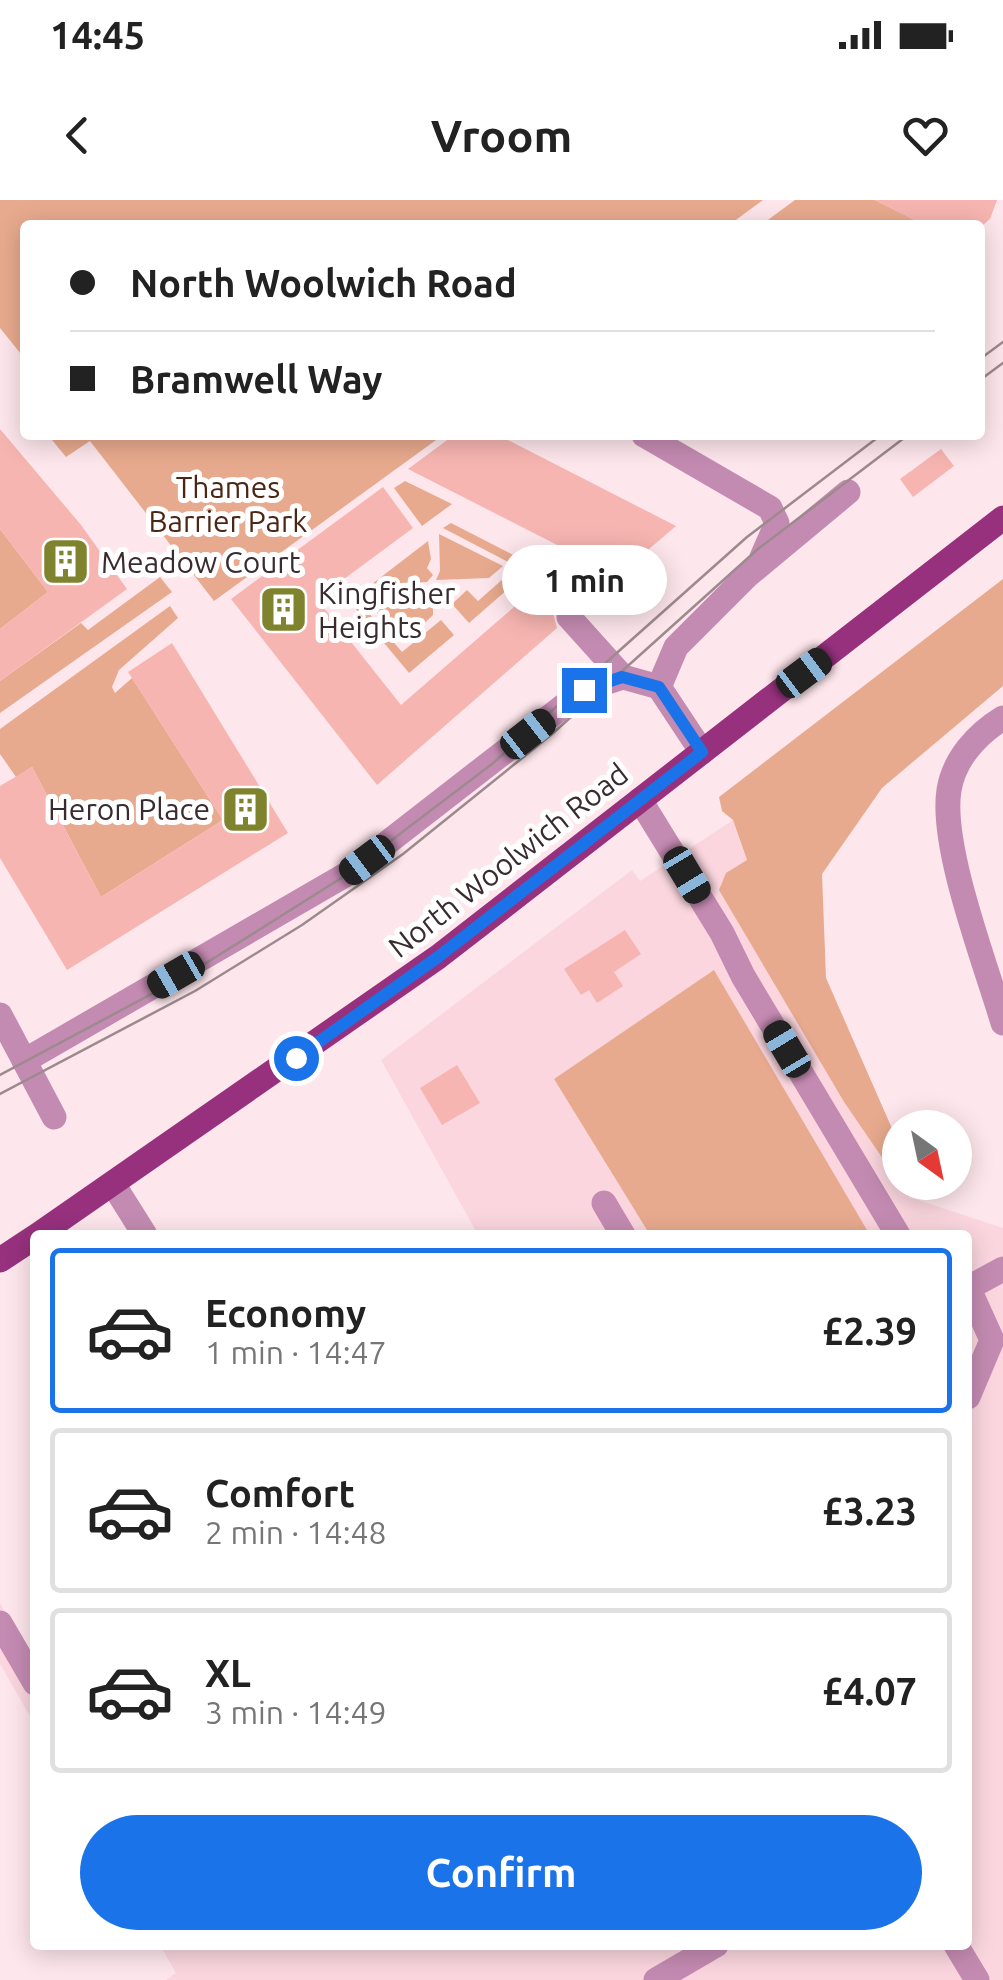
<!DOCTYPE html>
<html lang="en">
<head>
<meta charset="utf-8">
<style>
  :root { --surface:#fff; --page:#f2f2f2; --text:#222; --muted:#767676; --line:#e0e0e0; --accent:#1a73e8 }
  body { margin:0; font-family:Ubuntu,sans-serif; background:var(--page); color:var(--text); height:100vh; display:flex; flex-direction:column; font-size:38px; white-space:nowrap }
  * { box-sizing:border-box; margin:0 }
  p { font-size:32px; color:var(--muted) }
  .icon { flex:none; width:55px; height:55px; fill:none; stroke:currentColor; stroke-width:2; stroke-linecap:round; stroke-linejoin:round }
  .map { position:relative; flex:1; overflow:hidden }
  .panel { position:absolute; left:30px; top:1030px; width:942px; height:720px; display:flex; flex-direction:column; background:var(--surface); border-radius:10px; box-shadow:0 5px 25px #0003 }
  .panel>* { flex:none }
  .hud { position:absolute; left:20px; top:20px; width:965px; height:220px; border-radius:10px; box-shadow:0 5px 25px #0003; display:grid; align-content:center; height:220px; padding:0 50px; background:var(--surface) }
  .needle { width:65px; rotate:147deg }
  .buttons { position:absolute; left:882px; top:910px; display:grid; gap:20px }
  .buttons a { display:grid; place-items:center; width:90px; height:90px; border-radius:50%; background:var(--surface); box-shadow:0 5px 25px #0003; font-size:50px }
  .end { position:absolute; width:45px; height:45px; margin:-22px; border:12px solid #1a73e8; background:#fff; box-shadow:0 0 0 5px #fff }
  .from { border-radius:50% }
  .bubble { position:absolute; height:70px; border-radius:35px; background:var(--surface); box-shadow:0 5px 25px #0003; font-size:32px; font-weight:600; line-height:70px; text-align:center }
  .car { position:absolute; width:30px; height:60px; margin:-30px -15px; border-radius:12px; box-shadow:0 0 8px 2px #0007; background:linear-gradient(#222 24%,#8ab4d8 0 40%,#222 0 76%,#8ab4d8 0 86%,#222 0) }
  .hud b { display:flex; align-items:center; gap:35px; height:95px; font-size:38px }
  .hud b+b { border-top:2px solid var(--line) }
  .hud i { width:25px; height:25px; background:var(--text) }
  ul { padding:18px 0 0; list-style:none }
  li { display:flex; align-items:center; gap:30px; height:165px; margin:0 20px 15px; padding:0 30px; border:5px solid var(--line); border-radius:10px }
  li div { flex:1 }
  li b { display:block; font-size:38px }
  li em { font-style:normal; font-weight:600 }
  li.selected { border-color:var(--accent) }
  li>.icon { width:90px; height:90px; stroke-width:1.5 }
  .cta { display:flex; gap:20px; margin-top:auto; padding:20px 50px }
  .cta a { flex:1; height:115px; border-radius:60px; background:var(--accent); color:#fff; font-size:40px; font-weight:600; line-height:115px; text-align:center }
  .status { display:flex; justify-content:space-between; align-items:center; height:70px; padding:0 50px; background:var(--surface); direction:ltr }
  .status svg { height:28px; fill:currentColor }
  header { display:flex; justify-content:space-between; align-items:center; height:130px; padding:0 50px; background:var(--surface); font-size:45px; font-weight:600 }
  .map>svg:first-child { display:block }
  .built { fill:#fbd6df }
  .green { fill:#e8aa8e }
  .building { fill:#f7b5b1 }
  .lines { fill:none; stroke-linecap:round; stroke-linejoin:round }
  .minor { stroke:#c48bb2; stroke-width:25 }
  .major { stroke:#97317e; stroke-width:25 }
  .tram { stroke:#9c8a8e; stroke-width:2.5 }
  .route { stroke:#1a73e8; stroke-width:12 }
  .labels { text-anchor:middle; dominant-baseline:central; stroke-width:10; stroke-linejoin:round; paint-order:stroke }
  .park-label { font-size:30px; fill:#4c2614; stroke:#fff }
  .poi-label { font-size:30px; fill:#392b2f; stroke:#fff; text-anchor:start }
  .street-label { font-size:30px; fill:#392b2f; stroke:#fff }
</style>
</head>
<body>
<div class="status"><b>14:45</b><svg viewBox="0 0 49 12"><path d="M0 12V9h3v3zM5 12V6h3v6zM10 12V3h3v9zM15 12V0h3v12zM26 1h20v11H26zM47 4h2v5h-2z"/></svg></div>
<header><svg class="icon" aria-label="back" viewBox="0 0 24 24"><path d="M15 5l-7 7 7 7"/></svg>Vroom<svg class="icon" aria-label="heart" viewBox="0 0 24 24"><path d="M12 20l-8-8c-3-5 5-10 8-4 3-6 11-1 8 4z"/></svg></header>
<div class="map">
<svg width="1003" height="1780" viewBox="0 0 1003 1780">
  <rect width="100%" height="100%" fill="#fee7ec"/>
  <g class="built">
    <path d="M733 620 747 661 720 690 844 902 909 997 1003 1028V1780H166L176 1773 160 1745H968V1035H870L714 771 554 879 650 1035H478L381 860 632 670 640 681Z"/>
    <path d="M0 1403 35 1464V1525L0 1464Z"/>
  </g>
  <g class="green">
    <path d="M0 0H763L729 25H25V159L0 128Z"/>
    <path d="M795 0H875L925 25H761Z"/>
    <path d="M48 235H443L214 401 90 241 66 257Z"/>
    <path d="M405 281 452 304 422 326 394 288Z"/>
    <path d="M451 323 523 360 516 366 443 328Z"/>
    <path d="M0 329 48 392 0 429Z"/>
    <path d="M439 334 503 366 489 378 436 380 440 371Z"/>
    <path d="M428 341 431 359 427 368 433 375 427 382 372 384Z"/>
    <path d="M512 371 523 376 469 423 452 404 467 390 478 401Z"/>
    <path d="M160 377 172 392 0 513V481L81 423 88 430Z"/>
    <path d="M1003 379V486L882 588 822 674 826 778 894 933 900 959V982L906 983 909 997 844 902 719 690 726 673 747 660 733 620 722 611 719 597Z"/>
    <path d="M433 390V415L408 439H397L369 402V395Z"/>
    <path d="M361 404 402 452 441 420 454 435 409 473 355 408Z"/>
    <path d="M170 406 178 418 119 470 112 487 115 493 132 478 223 620 101 697 32 567 16 577 0 554V529Z"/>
    <path d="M714 770 870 1035H650L554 879Z"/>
  </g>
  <g class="building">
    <path d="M875 0H997L990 19 983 25H925Z"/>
    <path d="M0 229 81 325 127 389 0 481V429L48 392 0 329Z"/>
    <path d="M454 235H498L676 326 581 407 573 401 559 404 553 413 557 428 377 585 231 399 383 287 413 328 317 399 401 505 575 354 408 269Z"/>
    <path d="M941 249 954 266 913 297 900 279Z"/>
    <path d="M172 443 288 633 67 770 0 658V586L32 567 101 697 223 620 128 472Z"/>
    <path d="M625 730 641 754 614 772 623 786 597 803 589 790 581 795 564 769Z"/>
    <path d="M457 865 480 903 442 925 420 888Z"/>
  </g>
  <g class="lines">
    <g class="minor">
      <path d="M644 235 770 308 777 323 762 357"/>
      <path d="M569 417 623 477 659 487 702 552"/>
      <path d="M659 487 676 447 747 376 848 292"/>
      <path d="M1003 518C977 534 954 559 949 590 940 647 986 765 1003 823"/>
      <path d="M640 600 722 733 743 776 898 1035"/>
      <path d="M0 815 54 917"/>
      <path d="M24 861 347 674 584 490 623 477"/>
      <path d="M113 984 145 1035"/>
      <path d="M604 1003 623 1035"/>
      <path d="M968 1088 1003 1069"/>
      <path d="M968 1197 992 1140 968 1087"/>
      <path d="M0 1423 35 1483"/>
      <path d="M956 1745 977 1780"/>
      <path d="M656 1780 716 1745"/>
    </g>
    <g class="major">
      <path d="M38 1035 438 757 1003 318"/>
      <path d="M0 1060 35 1037"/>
    </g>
    <g class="tram">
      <path d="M980 159 1003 142"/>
      <path d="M980 180 1003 163"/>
      <path d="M0 875 187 775 343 677 492 564 747 337 881 235"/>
      <path d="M0 894 195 791 302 725 403 654 552 534 758 349 908 235"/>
    </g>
  </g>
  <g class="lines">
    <path class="route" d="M296 858 438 757 702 552 659 487 622 477 584 490"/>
  </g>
  <defs>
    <symbol id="building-square" viewBox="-11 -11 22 22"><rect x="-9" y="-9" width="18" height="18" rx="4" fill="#7f832d" stroke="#fff"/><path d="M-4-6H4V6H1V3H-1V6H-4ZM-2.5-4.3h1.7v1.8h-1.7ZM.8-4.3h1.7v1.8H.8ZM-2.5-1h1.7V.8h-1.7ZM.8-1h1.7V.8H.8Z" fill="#fff"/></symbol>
  </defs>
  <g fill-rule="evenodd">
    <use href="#building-square" x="38" y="334" width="55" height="55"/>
    <use href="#building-square" x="256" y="382" width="55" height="55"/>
    <use href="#building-square" x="218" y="582" width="55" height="55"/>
  </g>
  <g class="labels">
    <g class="park-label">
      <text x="228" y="287">Thames<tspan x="228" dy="34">Barrier Park</tspan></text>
    </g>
    <g class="poi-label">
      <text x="101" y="362">Meadow Court</text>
      <text x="318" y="393">Kingfisher<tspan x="318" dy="34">Heights</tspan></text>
      <text x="210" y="609" text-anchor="end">Heron Place</text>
    </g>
    <g class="street-label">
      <text transform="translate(508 660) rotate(-38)">North Woolwich Road</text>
    </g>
  </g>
</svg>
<div class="buttons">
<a><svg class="needle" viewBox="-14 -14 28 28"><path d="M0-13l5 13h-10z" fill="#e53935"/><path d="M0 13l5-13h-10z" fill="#767676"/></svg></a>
</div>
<i class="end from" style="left:296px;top:858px"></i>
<i class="end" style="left:584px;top:490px"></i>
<div class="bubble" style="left:502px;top:345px;width:165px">1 min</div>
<i class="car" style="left:804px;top:473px;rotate:53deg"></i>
<i class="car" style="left:528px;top:534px;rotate:52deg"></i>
<i class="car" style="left:367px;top:660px;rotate:233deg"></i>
<i class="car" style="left:687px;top:675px;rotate:149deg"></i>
<i class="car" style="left:176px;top:775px;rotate:240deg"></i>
<i class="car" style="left:787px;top:849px;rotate:329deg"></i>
<div class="hud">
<b><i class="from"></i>North Woolwich Road</b>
<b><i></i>Bramwell Way</b>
</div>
<section class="panel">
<ul>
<li class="selected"><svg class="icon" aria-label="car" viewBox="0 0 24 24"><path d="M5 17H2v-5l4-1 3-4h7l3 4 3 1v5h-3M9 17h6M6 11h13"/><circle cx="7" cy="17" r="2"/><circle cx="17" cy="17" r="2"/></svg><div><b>Economy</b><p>1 min · 14:47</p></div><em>£2.39</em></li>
<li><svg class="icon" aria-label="car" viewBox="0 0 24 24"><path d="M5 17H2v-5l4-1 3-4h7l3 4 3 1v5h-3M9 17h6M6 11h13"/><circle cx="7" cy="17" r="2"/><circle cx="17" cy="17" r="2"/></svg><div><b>Comfort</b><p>2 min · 14:48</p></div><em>£3.23</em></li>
<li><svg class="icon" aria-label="car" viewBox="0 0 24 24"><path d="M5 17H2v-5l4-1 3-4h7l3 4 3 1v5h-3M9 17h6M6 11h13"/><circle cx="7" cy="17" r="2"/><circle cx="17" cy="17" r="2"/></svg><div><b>XL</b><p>3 min · 14:49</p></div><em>£4.07</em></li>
</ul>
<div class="cta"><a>Confirm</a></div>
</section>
</div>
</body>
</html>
